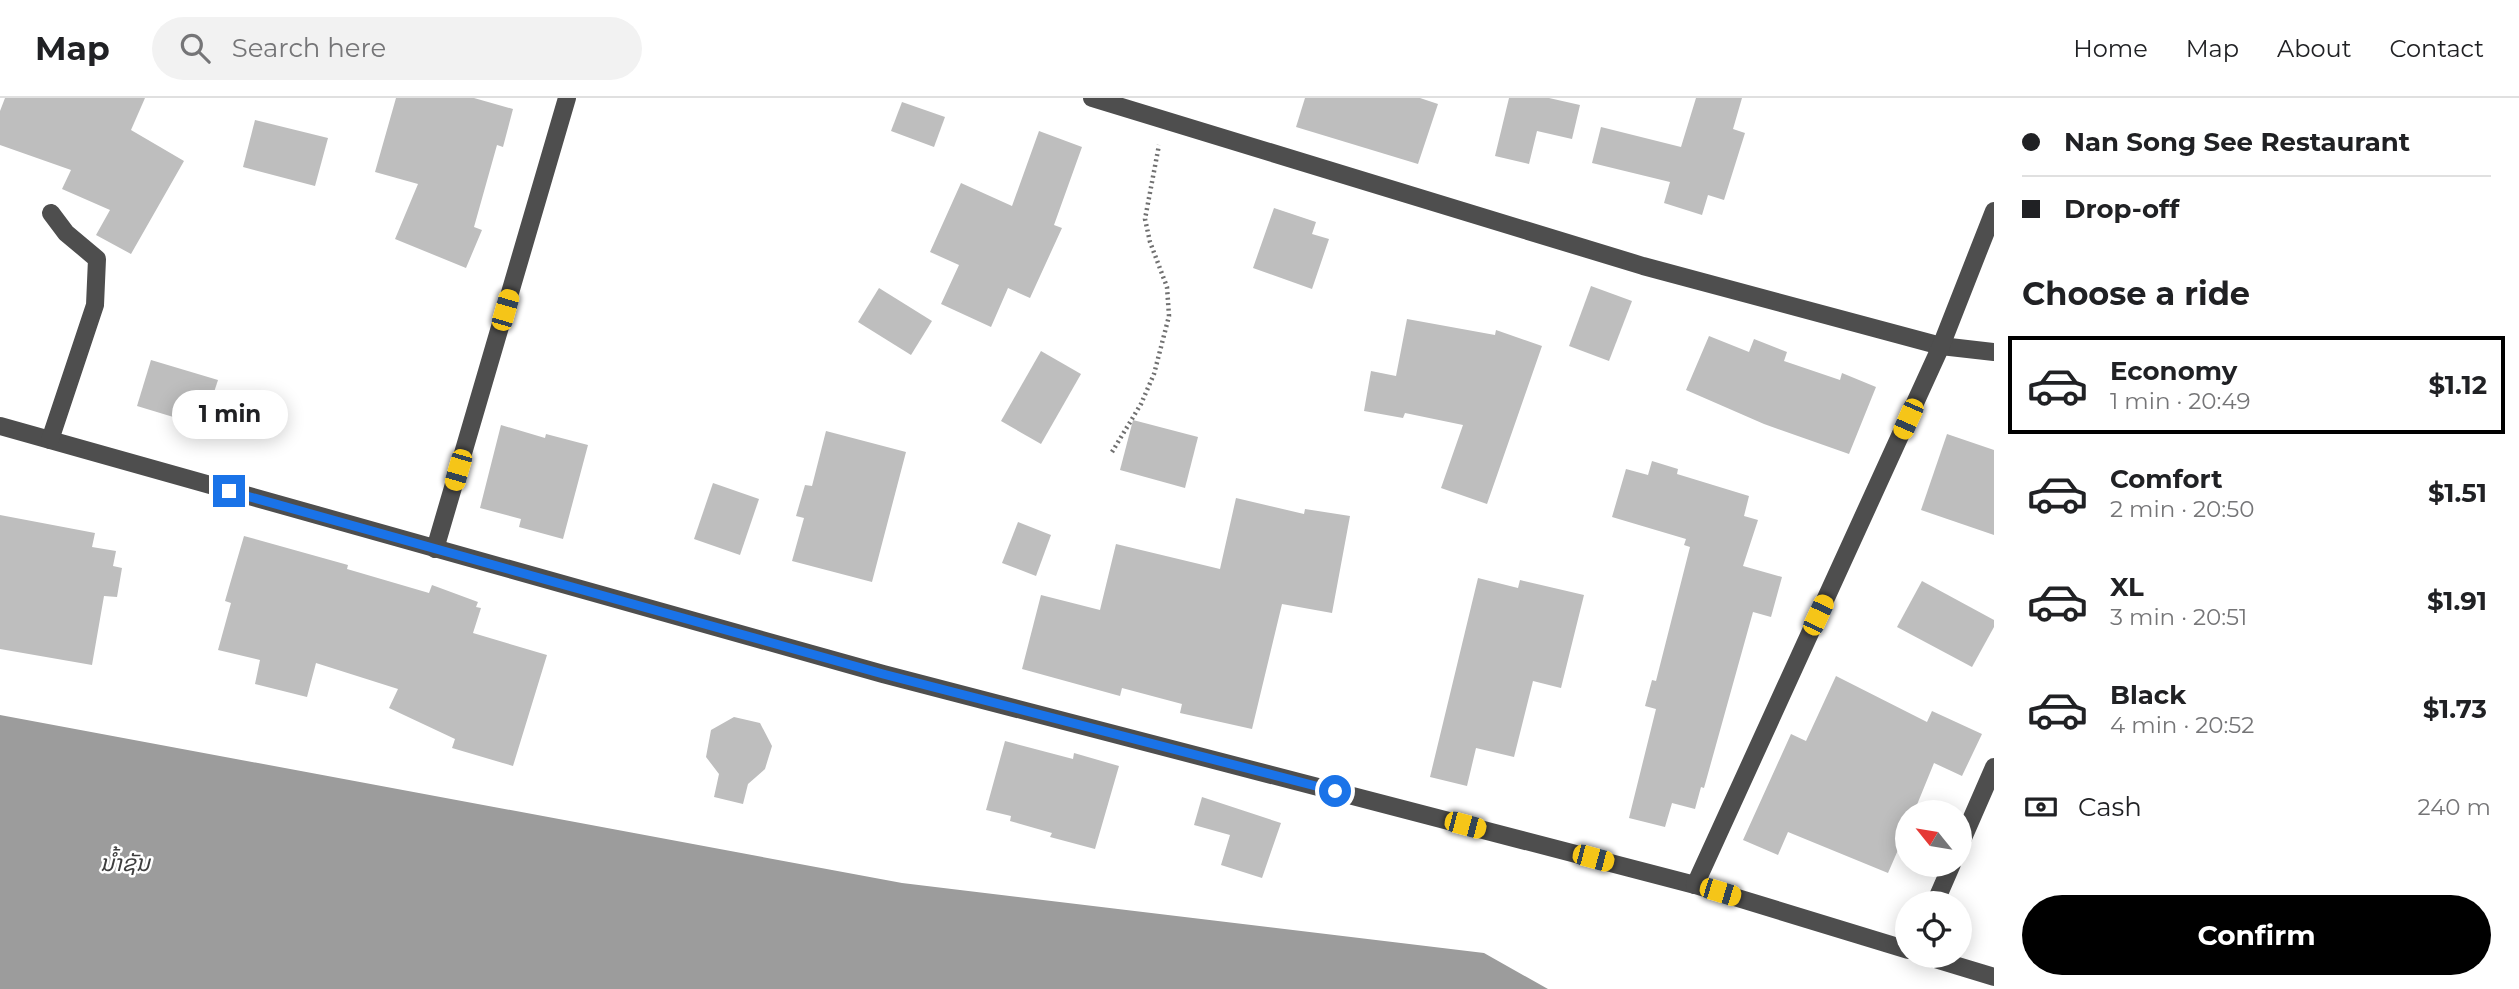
<!DOCTYPE html>
<html lang="en">
<head>
<meta charset="utf-8">
<style>
  :root { --surface:#fff; --page:#f2f2f2; --text:#202124; --muted:#757577; --line:#e0e0e0; --accent:#000 }
  body { margin:0; font-family:Montserrat,"Noto Sans Lao",sans-serif; background:var(--page); color:var(--text); height:100vh; display:flex; flex-direction:column; font-size:26px; white-space:nowrap }
  * { box-sizing:border-box; margin:0 }
  p { font-size:23px; color:var(--muted) }
  .icon { flex:none; width:38px; height:38px; fill:none; stroke:currentColor; stroke-width:2; stroke-linecap:round; stroke-linejoin:round }
  .map { position:relative; flex:1; overflow:hidden }
  .details { display:flex; flex-direction:column; background:var(--surface); width:525px }
  .details>* { flex:none }
  .banner { display:grid; align-content:center; height:154px; padding:0 28px; background:var(--surface) }
  .needle { width:46px; rotate:300deg }
  .buttons { position:absolute; left:1895px; top:702px; display:grid; gap:14px }
  .buttons a { display:grid; place-items:center; width:77px; height:77px; border-radius:50%; background:var(--surface); box-shadow:0 4px 18px #0003; font-size:35px }
  .end { position:absolute; width:32px; height:32px; margin:-16px; border:9px solid #1a73e8; background:#fff; box-shadow:0 0 0 4px #fff }
  .from { border-radius:50% }
  .bubble { position:absolute; height:49px; border-radius:24px; background:var(--surface); box-shadow:0 4px 18px #0003; font-size:23px; font-weight:700; line-height:49px; text-align:center }
  .car { position:absolute; width:21px; height:42px; margin:-21px -10px; border-radius:9px; box-shadow:0 0 5px 2px #0007; background:linear-gradient(#f5c518 24%,#345 0 40%,#f5c518 0 76%,#345 0 86%,#f5c518 0) }
  .banner b { display:flex; align-items:center; gap:24px; height:66px; font-size:26px }
  .banner b+b { border-top:2px solid var(--line) }
  .banner i { width:18px; height:18px; background:var(--text) }
  ul { padding:0; list-style:none }
  li { display:flex; align-items:center; gap:21px; height:98px; margin:0 14px 10px; padding:0 14px; border:4px solid transparent; border-radius:0px }
  li div { flex:1 }
  li b { display:block; font-size:26px }
  li em { font-style:normal; font-weight:700 }
  li.current { border-color:var(--accent) }
  li>.icon { width:63px; height:63px; stroke-width:1.5 }
  h2 { padding:0 28px; font-size:32px; line-height:84px }
  .pay { display:flex; align-items:center; gap:18px; height:77px; padding:0 28px; font-size:26px }
  .pay p { margin-inline-start:auto }
  .action { display:flex; gap:14px; margin-top:auto; padding:14px 28px }
  .action a { flex:1; height:80px; border-radius:42px; background:var(--accent); color:#fff; font-size:28px; font-weight:700; line-height:80px; text-align:center }
  header { display:flex; align-items:center; gap:42px; box-sizing:border-box; height:98px; padding:0 35px; background:var(--surface); border-bottom:2px solid var(--line) }
  header strong { font-size:33px }
  nav { display:flex; gap:38px; margin-inline-start:auto; font-size:24px }
  .search { width:490px; height:63px; background:var(--page); display:flex; align-items:center; gap:18px; box-sizing:border-box; padding:0 24px; border-radius:38px; color:var(--muted); font-size:26px }
  main { display:flex; flex:1; min-height:0 }
  .map>svg:first-child { display:block }
  .water { fill:#9c9c9c }
  .building { fill:#bebebe }
  .lines { fill:none; stroke-linecap:round; stroke-linejoin:round }
  .path { stroke:#707070; stroke-width:4.5; stroke-dasharray:2 3.5; stroke-linecap:butt }
  .minor { stroke:#4e4e4e; stroke-width:18 }
  .route { stroke:#1a73e8; stroke-width:9 }
  .labels { text-anchor:middle; dominant-baseline:central; stroke-width:5; stroke-linejoin:round; paint-order:stroke }
  .water-label { font-size:23px; font-style:italic; fill:#3d3d3d; stroke:#fff }
</style>
</head>
<body>
<header>
<strong>Map</strong>
<div class="search"><svg class="icon" aria-label="search" viewBox="0 0 24 24"><circle cx="10" cy="10" r="6"/><path d="M15 15l6 6"/></svg>Search here</div>
<nav><a>Home</a><a>Map</a><a>About</a><a>Contact</a></nav>
</header>
<main>
<div class="map">
<svg width="1994" height="891" viewBox="0 0 1994 891">
  <rect width="100%" height="100%" fill="#fff"/>
  <path class="water" d="M0 617 902 785 1484 855 1548 891H0Z"/>
  <g class="building">
    <path d="M5 0H145L131 32 184 63 131 156 96 137 110 112 62 91 71 72 0 47V13Z"/>
    <path d="M396 0H474L513 11 503 49 497 47 474 129 482 132 466 170 395 141 418 86 375 74Z"/>
    <path d="M1305 0H1420L1438 6 1418 66 1296 29Z"/>
    <path d="M1509 0H1549L1580 7 1572 41 1537 33 1529 66 1495 58Z"/>
    <path d="M1696 0H1742L1733 31 1745 35 1724 102 1708 97 1702 117 1664 105 1670 84 1592 65 1601 29 1681 49Z"/>
    <path d="M902 4 945 19 934 49 891 33Z"/>
    <path d="M255 22 328 40 315 88 243 69Z"/>
    <path d="M1039 33 1082 49 1054 127 1062 130 1030 200 1008 190 991 229 941 206 959 167 930 154 961 85 1012 108Z"/>
    <path d="M1274 110 1316 124 1312 136 1329 141 1312 191 1253 170Z"/>
    <path d="M1591 188 1632 203 1609 263 1569 248Z"/>
    <path d="M879 190 932 223 911 257 858 224Z"/>
    <path d="M1407 221 1495 237 1496 232 1542 248 1487 406 1441 390 1463 327 1405 315 1403 320 1364 313 1371 273 1396 278Z"/>
    <path d="M1709 238 1749 254 1754 241 1787 254 1784 263 1840 282 1842 275 1876 289 1849 356 1764 326 1686 292Z"/>
    <path d="M1041 253 1081 276 1041 346 1001 323Z"/>
    <path d="M151 262 218 282 203 328 137 308Z"/>
    <path d="M1133 322 1198 339 1185 390 1120 372Z"/>
    <path d="M501 327 545 340 546 336 588 347 563 441 519 429 521 421 480 410Z"/>
    <path d="M826 333 906 354 872 484 792 463 804 420 796 418 805 387 812 388Z"/>
    <path d="M1947 336 1994 352V437L1921 412Z"/>
    <path d="M1652 363 1678 371 1677 376 1749 398 1744 418 1758 422 1743 468 1782 479 1771 519 1753 514 1704 690 1701 689 1695 711 1672 705 1665 729 1629 720 1656 611 1645 608 1652 582 1656 583 1690 449 1684 447 1686 441 1612 419 1626 371 1648 377Z"/>
    <path d="M713 385 759 401 740 457 694 441Z"/>
    <path d="M1236 400 1304 416 1305 411 1350 418 1332 515 1282 506 1252 631 1180 615 1182 606 1122 590 1120 598 1022 571 1041 497 1100 512 1116 446 1220 471Z"/>
    <path d="M0 417 95 435 92 449 116 453 113 468 122 470 117 499 104 498 92 567 0 551Z"/>
    <path d="M1018 424 1051 437 1036 478 1002 465Z"/>
    <path d="M244 438 348 467 347 471 429 495 432 487 478 504 476 509 481 510 473 535 547 557 513 668 452 650 455 641 389 610 398 591 316 565 307 599 255 586 260 562 218 552 231 505 225 503Z"/>
    <path d="M1478 480 1518 490 1520 482 1584 497 1561 590 1533 583 1514 659 1476 650 1467 688 1430 679Z"/>
    <path d="M1922 483 1994 522V529L1972 569 1897 529Z"/>
    <path d="M1836 578 1927 624 1932 613 1982 636 1962 678 1934 665 1914 714H1908V729L1888 775 1788 734 1778 757 1743 742 1791 636 1806 643Z"/>
    <path d="M734 619 760 625 772 648 765 671 748 686 743 706 714 699 719 676 706 659 711 632Z"/>
    <path d="M1005 643 1073 661 1074 655 1119 668 1095 751 1050 739 1052 735 1010 723 1011 718 986 712Z"/>
    <path d="M1202 699 1281 725 1262 780 1221 767 1230 737 1194 727Z"/>
  </g>
  <g class="lines">
    <path class="path" d="M1112 354 1141 306 1154 276 1169 218 1167 189 1150 144 1145 121 1159 47"/>
    <g class="minor">
      <path d="M1092 0 1643 168 1941 248 1994 254"/>
      <path d="M0 328 883 576 1695 787 1908 852"/>
      <path d="M50 342 95 207 97 161 66 135 51 115"/>
      <path d="M435 451 567 0"/>
      <path d="M1960 747 1994 669"/>
      <path d="M1695 787 1941 248 1994 113"/>
      <path d="M1935 805 1952 766"/>
      <path d="M1925 858 1994 879"/>
    </g>
  </g>
  <g class="lines">
    <path class="route" d="M229 393 883 576 1335 693"/>
  </g>
  <g class="labels">
    <g class="water-label">
      <text x="125" y="765">ນ້ຳຊັນ</text>
    </g>
  </g>
</svg>
<div class="buttons">
<a><svg class="needle" viewBox="-14 -14 28 28"><path d="M0-13l5 13h-10z" fill="#e53935"/><path d="M0 13l5-13h-10z" fill="#757577"/></svg></a>
<a><svg class="icon" aria-label="locate" viewBox="0 0 24 24"><circle cx="12" cy="12" r="6"/><path d="M12 2v4M12 18v4M2 12h4M18 12h4"/></svg></a>
</div>
<i class="end from" style="left:1335px;top:693px"></i>
<i class="end" style="left:229px;top:393px"></i>
<div class="bubble" style="left:172px;top:292px;width:116px">1 min</div>
<i class="car" style="left:505px;top:212px;rotate:16deg"></i>
<i class="car" style="left:1908px;top:321px;rotate:204deg"></i>
<i class="car" style="left:458px;top:372px;rotate:196deg"></i>
<i class="car" style="left:1818px;top:517px;rotate:25deg"></i>
<i class="car" style="left:1465px;top:727px;rotate:105deg"></i>
<i class="car" style="left:1593px;top:760px;rotate:105deg"></i>
<i class="car" style="left:1720px;top:794px;rotate:107deg"></i>
</div>
<section class="details">
<div class="banner">
<b><i class="from"></i>Nan Song See Restaurant</b>
<b><i></i>Drop-off</b>
</div>
<h2>Choose a ride</h2>
<ul>
<li class="current"><svg class="icon" aria-label="car" viewBox="0 0 24 24"><path d="M5 17H2v-5l4-1 3-4h7l3 4 3 1v5h-3M9 17h6M6 11h13"/><circle cx="7" cy="17" r="2"/><circle cx="17" cy="17" r="2"/></svg><div><b>Economy</b><p>1 min · 20:49</p></div><em>$1.12</em></li>
<li><svg class="icon" aria-label="car" viewBox="0 0 24 24"><path d="M5 17H2v-5l4-1 3-4h7l3 4 3 1v5h-3M9 17h6M6 11h13"/><circle cx="7" cy="17" r="2"/><circle cx="17" cy="17" r="2"/></svg><div><b>Comfort</b><p>2 min · 20:50</p></div><em>$1.51</em></li>
<li><svg class="icon" aria-label="car" viewBox="0 0 24 24"><path d="M5 17H2v-5l4-1 3-4h7l3 4 3 1v5h-3M9 17h6M6 11h13"/><circle cx="7" cy="17" r="2"/><circle cx="17" cy="17" r="2"/></svg><div><b>XL</b><p>3 min · 20:51</p></div><em>$1.91</em></li>
<li><svg class="icon" aria-label="car" viewBox="0 0 24 24"><path d="M5 17H2v-5l4-1 3-4h7l3 4 3 1v5h-3M9 17h6M6 11h13"/><circle cx="7" cy="17" r="2"/><circle cx="17" cy="17" r="2"/></svg><div><b>Black</b><p>4 min · 20:52</p></div><em>$1.73</em></li>
</ul>
<div class="pay"><svg class="icon" aria-label="cash" viewBox="0 0 24 24"><path d="M3 7h18v10H3z"/><circle cx="12" cy="12" r="2"/></svg>Cash<p>240 m</p></div>
<div class="action"><a>Confirm</a></div>
</section>
</main>
</body>
</html>
